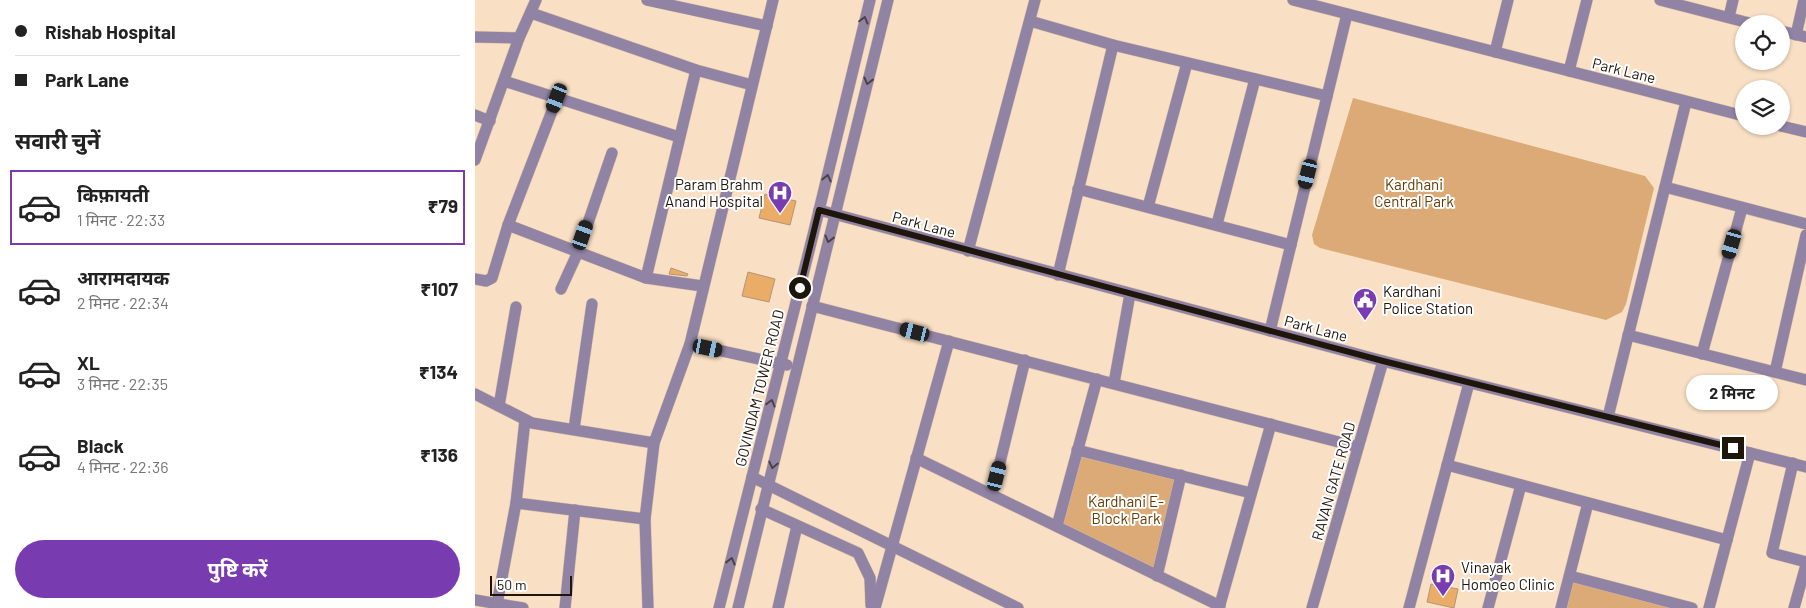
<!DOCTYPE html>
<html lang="hi">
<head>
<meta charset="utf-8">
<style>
  :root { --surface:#fff; --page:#f6f6f6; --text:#222; --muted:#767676; --line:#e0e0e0; --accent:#783bb0 }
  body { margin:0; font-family:Barlow,"Noto Sans Devanagari",sans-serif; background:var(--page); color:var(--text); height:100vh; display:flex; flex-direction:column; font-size:19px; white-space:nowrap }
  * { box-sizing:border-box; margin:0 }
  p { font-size:16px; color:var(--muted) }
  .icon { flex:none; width:28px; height:28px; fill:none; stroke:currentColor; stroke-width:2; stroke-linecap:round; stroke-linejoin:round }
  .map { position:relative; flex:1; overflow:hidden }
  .side { display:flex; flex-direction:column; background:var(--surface); width:475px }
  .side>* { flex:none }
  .banner { display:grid; align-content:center; height:110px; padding:0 15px; background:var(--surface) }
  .tools { position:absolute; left:1260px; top:15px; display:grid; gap:10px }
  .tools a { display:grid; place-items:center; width:55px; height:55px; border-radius:50%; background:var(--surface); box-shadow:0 1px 4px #0004; font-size:25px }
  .scale { position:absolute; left:15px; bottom:12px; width:82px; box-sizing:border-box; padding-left:5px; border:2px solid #1e150b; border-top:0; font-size:14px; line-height:18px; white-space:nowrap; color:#1e150b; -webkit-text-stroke:4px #fff; paint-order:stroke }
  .end { position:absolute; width:22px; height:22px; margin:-11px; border:6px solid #1e150b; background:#fff; box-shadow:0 0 0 2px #fff }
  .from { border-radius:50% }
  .bubble { position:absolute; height:35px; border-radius:18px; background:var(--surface); box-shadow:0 1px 4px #0004; font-size:16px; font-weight:700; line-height:35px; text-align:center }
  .car { position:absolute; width:15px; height:30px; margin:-15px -8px; border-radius:6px; box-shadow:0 0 4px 1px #0007; background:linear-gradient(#222 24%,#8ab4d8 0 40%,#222 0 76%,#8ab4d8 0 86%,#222 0) }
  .banner b { display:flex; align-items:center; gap:18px; height:48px; font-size:19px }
  .banner b+b { border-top:1px solid var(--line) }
  .banner i { width:12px; height:12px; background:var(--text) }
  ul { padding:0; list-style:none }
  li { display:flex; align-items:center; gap:15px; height:75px; margin:0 10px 8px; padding:0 5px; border:2px solid transparent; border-radius:0px }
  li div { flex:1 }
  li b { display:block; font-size:19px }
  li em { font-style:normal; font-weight:700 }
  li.selected { border-color:var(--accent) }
  li>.icon { width:45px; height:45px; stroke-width:1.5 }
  h2 { padding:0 15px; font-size:22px; line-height:60px }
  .cta { display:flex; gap:10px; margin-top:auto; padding:10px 15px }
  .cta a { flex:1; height:58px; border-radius:30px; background:var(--accent); color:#fff; font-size:20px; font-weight:700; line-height:58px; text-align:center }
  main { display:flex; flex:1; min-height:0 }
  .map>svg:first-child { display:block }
  .green { fill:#dbaa77 }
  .building { fill:#eaac67; stroke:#af967d }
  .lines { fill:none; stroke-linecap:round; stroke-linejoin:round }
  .minor-casing { stroke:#d2bba3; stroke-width:12 }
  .minor { stroke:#9183a4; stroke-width:11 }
  .oneway { stroke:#4c4148 }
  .route { stroke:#1e150b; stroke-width:6 }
  .labels { text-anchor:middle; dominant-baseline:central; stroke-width:4; stroke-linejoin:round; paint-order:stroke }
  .street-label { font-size:15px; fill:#1e150b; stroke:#fff }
  .poi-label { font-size:15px; fill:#1e150b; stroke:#fff; text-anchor:start }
  .park-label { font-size:15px; fill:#643c02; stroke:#fff }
</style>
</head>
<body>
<main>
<section class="side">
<div class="banner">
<b><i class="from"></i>Rishab Hospital</b>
<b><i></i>Park Lane</b>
</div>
<h2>सवारी चुनें</h2>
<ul>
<li class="selected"><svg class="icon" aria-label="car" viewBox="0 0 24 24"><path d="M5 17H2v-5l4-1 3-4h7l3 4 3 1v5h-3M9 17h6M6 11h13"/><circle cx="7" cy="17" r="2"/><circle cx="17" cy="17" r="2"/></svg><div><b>किफ़ायती</b><p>1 मिनट · 22:33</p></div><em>₹79</em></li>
<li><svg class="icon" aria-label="car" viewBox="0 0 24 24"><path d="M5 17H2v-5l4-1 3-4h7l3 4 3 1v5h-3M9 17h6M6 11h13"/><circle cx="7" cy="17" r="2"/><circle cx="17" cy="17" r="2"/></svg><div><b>आरामदायक</b><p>2 मिनट · 22:34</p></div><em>₹107</em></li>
<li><svg class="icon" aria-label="car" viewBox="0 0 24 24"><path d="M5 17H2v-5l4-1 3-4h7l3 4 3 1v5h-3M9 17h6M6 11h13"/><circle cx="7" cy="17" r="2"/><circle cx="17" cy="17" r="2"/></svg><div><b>XL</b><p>3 मिनट · 22:35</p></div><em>₹134</em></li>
<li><svg class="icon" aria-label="car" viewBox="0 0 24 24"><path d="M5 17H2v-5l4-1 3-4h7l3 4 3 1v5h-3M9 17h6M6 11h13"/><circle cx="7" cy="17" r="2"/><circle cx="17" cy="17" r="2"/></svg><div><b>Black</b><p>4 मिनट · 22:36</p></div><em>₹136</em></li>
</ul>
<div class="cta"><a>पुष्टि करें</a></div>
</section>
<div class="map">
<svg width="1331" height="608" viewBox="0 0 1331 608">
  <rect width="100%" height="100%" fill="#f9dfc4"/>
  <g class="green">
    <path d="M878 98 1170 176 1179 188 1151 304 1147 312 1131 320 845 248 839 244 837 235Z"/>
    <path d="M602 450 706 475 682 576 582 526Z"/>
    <path d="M1095 576 1217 608H1086Z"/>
  </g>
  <g class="building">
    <path d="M290 194 321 201 315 225 284 218Z"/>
    <path d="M196 268 213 274 212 276 194 274Z"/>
    <path d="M273 272 300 279 294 302 267 296Z"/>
    <path d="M956 584 983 589 979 608 952 602Z"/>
  </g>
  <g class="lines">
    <defs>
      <g id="minor">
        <path d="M172 0 292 26"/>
        <path d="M298 0 215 344 312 365"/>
        <path d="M818 0 1269 116"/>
        <path d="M1185 0 1278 24"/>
        <path d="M56 13 221 70 277 85"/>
        <path d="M1254 17 1258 0"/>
        <path d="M555 21 638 45 852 96"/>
        <path d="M1306 31 1331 37"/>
        <path d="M1321 35 1329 0"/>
        <path d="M0 37 44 38"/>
        <path d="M1020 52 1033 0"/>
        <path d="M221 70 171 278 227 286"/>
        <path d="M1094 71 1112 0"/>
        <path d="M29 81 204 137"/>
        <path d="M0 115 15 121"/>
        <path d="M1306 126 1331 132"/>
        <path d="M0 160 44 38 61 0"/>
        <path d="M1190 187 1331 224"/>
        <path d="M603 189 816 245"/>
        <path d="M673 207 712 63"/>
        <path d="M344 210 908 361 1331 467"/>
        <path d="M742 224 780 79"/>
        <path d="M33 225 171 278"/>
        <path d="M493 251 560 0"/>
        <path d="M583 275 638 45"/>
        <path d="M0 279 11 281 17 278 33 225 82 98"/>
        <path d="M86 289 103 252 137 153"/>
        <path d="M337 306 883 447"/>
        <path d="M795 331 872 14"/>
        <path d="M1153 335 1331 380"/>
        <path d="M1227 354 1267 208"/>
        <path d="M1300 372 1331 235"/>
        <path d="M639 383 655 294"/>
        <path d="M0 394 57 423 179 443 215 344"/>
        <path d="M24 406 41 307"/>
        <path d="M1133 417 1211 102"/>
        <path d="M99 429 117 304"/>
        <path d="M602 450 776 493"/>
        <path d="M441 458 745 606"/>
        <path d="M1318 463 1297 553 1331 562"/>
        <path d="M972 465 1252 540"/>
        <path d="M277 477 543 608"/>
        <path d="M517 495 550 360"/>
        <path d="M41 503 170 519"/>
        <path d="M286 509 383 553 395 578 396 605"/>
        <path d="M582 526 622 379"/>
        <path d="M682 576 706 475"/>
        <path d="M1095 576 1217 608"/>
        <path d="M0 600 48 608"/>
        <path d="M22 604 41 503 50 420"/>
        <path d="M90 608 100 510"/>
        <path d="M173 608 170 519 179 443"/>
        <path d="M244 608 339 231 395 0"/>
        <path d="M263 608 413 0"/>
        <path d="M303 608 322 526"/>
        <path d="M400 608 474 341"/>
        <path d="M744 608 796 424"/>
        <path d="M837 608 908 361"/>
        <path d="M934 608 994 383"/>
        <path d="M1013 608 1046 485"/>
        <path d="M1086 608 1113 503"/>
        <path d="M1234 608 1275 453"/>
        <path d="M1319 608 1331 565"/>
      </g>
    </defs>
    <use href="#minor" class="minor-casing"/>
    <use href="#minor" class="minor"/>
  </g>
  <defs><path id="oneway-chevron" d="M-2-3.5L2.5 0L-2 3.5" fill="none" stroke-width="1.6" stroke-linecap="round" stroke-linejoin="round" transform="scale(1.25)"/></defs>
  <g class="oneway">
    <use href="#oneway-chevron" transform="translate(389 20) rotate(-75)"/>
    <use href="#oneway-chevron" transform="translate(393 81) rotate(104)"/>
    <use href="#oneway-chevron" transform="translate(352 178) rotate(-77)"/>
    <use href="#oneway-chevron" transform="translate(354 239) rotate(104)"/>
    <use href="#oneway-chevron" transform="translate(296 403) rotate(-75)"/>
    <use href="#oneway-chevron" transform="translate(298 465) rotate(103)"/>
    <use href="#oneway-chevron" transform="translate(256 561) rotate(-76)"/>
  </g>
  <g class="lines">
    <path class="route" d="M325 288 344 210 908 361 1258 448"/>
  </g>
  <defs>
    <symbol id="hospital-pin" viewBox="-11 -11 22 30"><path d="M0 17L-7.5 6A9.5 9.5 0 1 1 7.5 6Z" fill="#783bb0" stroke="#fff"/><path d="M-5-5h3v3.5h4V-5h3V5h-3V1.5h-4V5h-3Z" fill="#fff"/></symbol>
    <symbol id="civic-pin" viewBox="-11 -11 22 30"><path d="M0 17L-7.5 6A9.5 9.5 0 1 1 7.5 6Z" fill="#783bb0" stroke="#fff"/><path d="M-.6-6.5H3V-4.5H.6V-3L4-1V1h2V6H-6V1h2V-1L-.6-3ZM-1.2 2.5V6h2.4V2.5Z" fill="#fff"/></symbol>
  </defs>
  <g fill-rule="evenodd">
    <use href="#hospital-pin" x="291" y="179" width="28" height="38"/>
    <use href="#civic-pin" x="876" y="286" width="28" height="38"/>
    <use href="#hospital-pin" x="954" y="562" width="28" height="38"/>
  </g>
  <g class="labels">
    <g class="street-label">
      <text transform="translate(1149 70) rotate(14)">Park Lane</text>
      <text transform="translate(449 224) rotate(15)">Park Lane</text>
      <text transform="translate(841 328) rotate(15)">Park Lane</text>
      <text transform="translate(284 388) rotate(-76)">GOVINDAM TOWER ROAD</text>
      <text transform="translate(858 481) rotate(-74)">RAVAN GATE ROAD</text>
    </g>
    <g class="poi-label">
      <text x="288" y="184" text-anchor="end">Param Brahm<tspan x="288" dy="17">Anand Hospital</tspan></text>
      <text x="908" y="291">Kardhani<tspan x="908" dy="17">Police Station</tspan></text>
      <text x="986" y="567">Vinayak<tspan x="986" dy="17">Homoeo Clinic</tspan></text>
    </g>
    <g class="park-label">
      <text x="939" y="184">Kardhani<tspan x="939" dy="17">Central Park</tspan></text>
      <text x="651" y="501">Kardhani E-<tspan x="651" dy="17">Block Park</tspan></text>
    </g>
  </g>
</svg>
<div class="tools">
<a><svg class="icon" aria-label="locate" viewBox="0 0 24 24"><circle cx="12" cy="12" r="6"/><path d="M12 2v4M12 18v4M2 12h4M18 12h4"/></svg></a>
<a><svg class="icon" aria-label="layers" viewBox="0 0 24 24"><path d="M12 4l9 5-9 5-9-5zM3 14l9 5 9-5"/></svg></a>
</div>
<div class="scale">50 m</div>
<i class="end from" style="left:325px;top:288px"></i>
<i class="end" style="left:1258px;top:448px"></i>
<div class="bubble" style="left:1211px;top:375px;width:92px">2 मिनट</div>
<i class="car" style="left:82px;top:98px;rotate:201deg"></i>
<i class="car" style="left:833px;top:174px;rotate:194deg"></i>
<i class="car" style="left:108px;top:235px;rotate:19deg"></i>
<i class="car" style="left:1257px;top:244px;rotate:196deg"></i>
<i class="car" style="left:440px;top:332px;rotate:284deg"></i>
<i class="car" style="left:233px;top:348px;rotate:102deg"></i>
<i class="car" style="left:522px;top:476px;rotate:14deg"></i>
</div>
</main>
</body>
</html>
